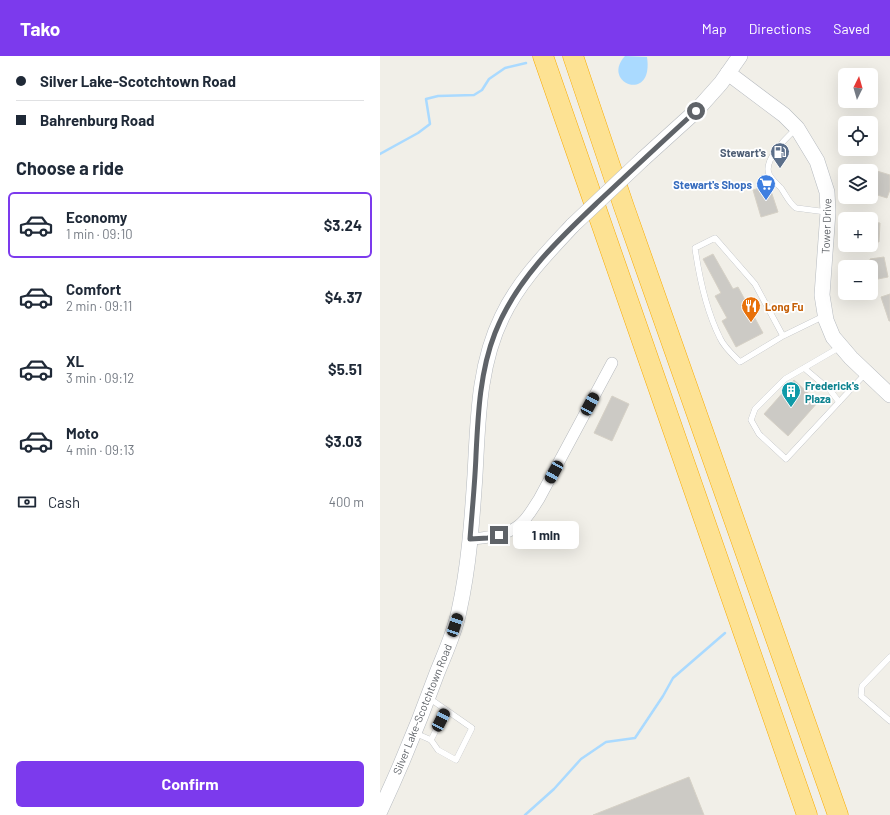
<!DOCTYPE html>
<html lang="en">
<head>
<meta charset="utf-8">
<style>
  :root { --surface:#fff; --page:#f2f2f3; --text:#1f2937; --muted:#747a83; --line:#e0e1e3; --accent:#7c3aed }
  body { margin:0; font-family:Barlow,sans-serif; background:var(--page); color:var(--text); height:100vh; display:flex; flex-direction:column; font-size:15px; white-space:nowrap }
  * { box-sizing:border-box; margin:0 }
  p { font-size:13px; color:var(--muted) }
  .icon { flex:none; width:22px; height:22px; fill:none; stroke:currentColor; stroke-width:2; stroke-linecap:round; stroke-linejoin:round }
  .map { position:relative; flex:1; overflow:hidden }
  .side { display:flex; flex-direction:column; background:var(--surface); width:380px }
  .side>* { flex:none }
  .banner { display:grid; align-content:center; height:88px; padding:0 16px; background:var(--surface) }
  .needle { width:26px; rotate:5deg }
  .controls { position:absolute; left:458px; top:12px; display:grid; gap:8px }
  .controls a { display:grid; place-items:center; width:40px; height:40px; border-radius:6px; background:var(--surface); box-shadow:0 4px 16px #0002; font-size:20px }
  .end { position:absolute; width:18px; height:18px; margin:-9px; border:5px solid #5f6368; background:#fff; box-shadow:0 0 0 2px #fff }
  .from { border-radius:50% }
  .bubble { position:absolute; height:28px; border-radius:6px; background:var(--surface); box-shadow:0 4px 16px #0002; font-size:13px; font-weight:700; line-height:28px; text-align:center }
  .car { position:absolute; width:12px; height:24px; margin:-12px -6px; border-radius:5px; box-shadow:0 0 3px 1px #0007; background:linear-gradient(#222 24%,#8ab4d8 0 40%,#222 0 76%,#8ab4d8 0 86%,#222 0) }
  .banner b { display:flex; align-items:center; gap:14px; height:38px; font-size:15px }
  .banner b+b { border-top:1px solid var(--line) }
  .banner i { width:10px; height:10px; background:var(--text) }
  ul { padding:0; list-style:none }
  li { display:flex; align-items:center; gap:12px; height:66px; margin:0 8px 6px; padding:0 8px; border:2px solid transparent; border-radius:6px }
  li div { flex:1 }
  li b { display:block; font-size:15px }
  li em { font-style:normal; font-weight:700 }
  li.active { border-color:var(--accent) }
  li>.icon { width:36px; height:36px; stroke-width:1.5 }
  h2 { padding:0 16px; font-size:18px; line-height:48px }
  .pay { display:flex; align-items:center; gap:10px; height:44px; padding:0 16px; font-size:15px }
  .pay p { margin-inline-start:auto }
  .action { display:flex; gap:8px; margin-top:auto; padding:8px 16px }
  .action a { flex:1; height:46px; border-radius:6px; background:var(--accent); color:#fff; font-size:16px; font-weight:700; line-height:46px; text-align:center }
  header { display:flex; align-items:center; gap:24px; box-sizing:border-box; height:56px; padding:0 20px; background:var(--accent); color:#fff }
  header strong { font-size:19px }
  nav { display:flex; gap:22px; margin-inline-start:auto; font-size:14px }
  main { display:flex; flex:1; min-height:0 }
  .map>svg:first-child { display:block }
  .water { fill:#aadaff }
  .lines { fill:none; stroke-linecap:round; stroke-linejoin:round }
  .stream { stroke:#aadaff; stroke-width:2.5 }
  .building { fill:#cccac5; stroke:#d6d1c6 }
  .lane-casing { stroke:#b5b8bc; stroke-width:6 }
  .street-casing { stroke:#b5b8bc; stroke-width:12 }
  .secondary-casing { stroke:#b6babf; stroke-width:16 }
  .highway-casing { stroke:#f9ab00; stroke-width:21 }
  .lane { stroke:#fff; stroke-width:5.5 }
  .street { stroke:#fff; stroke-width:11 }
  .secondary { stroke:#fff; stroke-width:15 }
  .highway { stroke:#fde293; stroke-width:20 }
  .secondary-bridge-casing { stroke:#b6babf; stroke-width:16; stroke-linecap:butt }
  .secondary-bridge { stroke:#fff; stroke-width:15 }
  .route { stroke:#5f6368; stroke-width:5 }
  .labels { text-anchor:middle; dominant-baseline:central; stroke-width:3.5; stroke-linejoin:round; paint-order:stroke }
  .service-label { font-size:11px; font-weight:bold; fill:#4e5e75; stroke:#fff; text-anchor:end }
  .shop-label { font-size:11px; font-weight:bold; fill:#366cbe; stroke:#fff; text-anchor:end }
  .street-label { font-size:11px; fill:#5f6368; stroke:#fff }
  .food-label { font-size:11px; font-weight:bold; fill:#c56008; stroke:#fff; text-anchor:start }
  .culture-label { font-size:11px; font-weight:bold; fill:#0d838f; stroke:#fff; text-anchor:start }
</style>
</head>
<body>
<header>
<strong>Tako</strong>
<nav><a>Map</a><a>Directions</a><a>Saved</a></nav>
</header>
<main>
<section class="side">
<div class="banner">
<b><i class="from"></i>Silver Lake-Scotchtown Road</b>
<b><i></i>Bahrenburg Road</b>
</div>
<h2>Choose a ride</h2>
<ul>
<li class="active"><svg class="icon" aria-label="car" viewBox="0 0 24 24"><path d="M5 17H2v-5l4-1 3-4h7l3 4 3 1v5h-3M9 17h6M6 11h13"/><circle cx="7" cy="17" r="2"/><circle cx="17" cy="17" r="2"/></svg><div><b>Economy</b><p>1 min · 09:10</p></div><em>$3.24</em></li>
<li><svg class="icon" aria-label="car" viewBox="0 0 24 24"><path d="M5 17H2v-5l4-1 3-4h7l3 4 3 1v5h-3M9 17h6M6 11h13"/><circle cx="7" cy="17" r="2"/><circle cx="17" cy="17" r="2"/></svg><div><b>Comfort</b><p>2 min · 09:11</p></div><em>$4.37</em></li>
<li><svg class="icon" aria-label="car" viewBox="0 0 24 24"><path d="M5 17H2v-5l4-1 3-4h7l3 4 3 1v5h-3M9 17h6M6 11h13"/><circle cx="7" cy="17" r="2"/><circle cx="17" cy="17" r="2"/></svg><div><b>XL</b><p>3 min · 09:12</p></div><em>$5.51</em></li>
<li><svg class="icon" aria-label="car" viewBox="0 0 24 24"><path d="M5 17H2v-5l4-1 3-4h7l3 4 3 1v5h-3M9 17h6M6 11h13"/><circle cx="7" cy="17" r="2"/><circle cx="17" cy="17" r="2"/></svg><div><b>Moto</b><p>4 min · 09:13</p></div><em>$3.03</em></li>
</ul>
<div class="pay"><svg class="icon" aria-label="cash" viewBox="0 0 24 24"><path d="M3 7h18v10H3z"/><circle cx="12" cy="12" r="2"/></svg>Cash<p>400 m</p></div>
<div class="action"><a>Confirm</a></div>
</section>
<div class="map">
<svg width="510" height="759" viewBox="0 0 510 759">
  <rect width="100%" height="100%" fill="#f1efe8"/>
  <path class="water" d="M245 0 267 1C274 48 220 27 245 0Z"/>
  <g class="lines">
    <g class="stream">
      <path d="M0 98 38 77 50 68 46 43 58 40 94 39 102 34 109 23 125 12 146 7"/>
      <path d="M145 759 174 733 201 703 226 686 255 682 283 640 293 622 345 577"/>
    </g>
  </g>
  <g class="building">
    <path d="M497 115 510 119V134L507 142 491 137Z"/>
    <path d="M386 130 390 132 398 156 381 161 373 134Z"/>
    <path d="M491 166 500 167 499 186 491 185Z"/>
    <path d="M333 198 353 233 358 231 383 277 356 291 342 265 347 262 335 240 341 237 323 203Z"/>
    <path d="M504 201 508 221 493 224 490 203Z"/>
    <path d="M510 238V265H509L501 241Z"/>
    <path d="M414 324 438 346 408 380 384 358Z"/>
    <path d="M232 340 249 348 232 385 214 377Z"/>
    <path d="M309 721 324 759H213Z"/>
  </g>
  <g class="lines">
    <defs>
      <g id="lane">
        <path d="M417 72C407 81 383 104 389 118 392 124 397 128 401 132 406 139 409 147 416 152L447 156"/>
        <path d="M403 280 360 306C353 299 344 291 340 282 327 256 319 220 315 192L335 182 375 228 403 280 444 260"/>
        <path d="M424 312 450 334 459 346 406 403 379 378 371 364 375 353 405 323 460 291"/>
        <path d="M459 346 486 317"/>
        <path d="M510 601 482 630 481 640 510 665"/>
        <path d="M35 677 51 684 58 694 76 704 92 672 49 642"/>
        <path d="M51 684 66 654"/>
      </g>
      <path id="street" d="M90 483C106 482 125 480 138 470 147 464 153 452 159 443L232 307"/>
      <g id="secondary">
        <path d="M348 17 404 59 417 72 437 105 447 136 448 156 442 239 446 264 453 281 471 302 510 339"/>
        <path d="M263 103 316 55 341 27 360 0"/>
        <path d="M0 755C21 710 40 664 57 617 65 597 75 576 79 555 89 510 92 465 95 419 98 366 98 310 122 261 139 225 166 198 193 169"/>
      </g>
      <g id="highway">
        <path d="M163 0 427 759"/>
        <path d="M193 0 244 151 458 759"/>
      </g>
    </defs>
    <use href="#lane" class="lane-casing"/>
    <use href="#street" class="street-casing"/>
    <use href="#secondary" class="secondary-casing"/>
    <use href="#highway" class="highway-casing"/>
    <use href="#lane" class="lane"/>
    <use href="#street" class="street"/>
    <use href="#secondary" class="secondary"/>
    <use href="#highway" class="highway"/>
    <defs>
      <path id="secondary-bridge" d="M193 169 263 103"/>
    </defs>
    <use href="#secondary-bridge" class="secondary-bridge-casing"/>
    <use href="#secondary-bridge" class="secondary-bridge"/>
  </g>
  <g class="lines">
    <path class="route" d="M119 479 108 482 90 483C92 455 95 427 96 399 98 358 100 315 115 277 136 223 178 184 219 145 251 115 283 85 316 55"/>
  </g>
  <defs>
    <symbol id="fuel-pin" viewBox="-11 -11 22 30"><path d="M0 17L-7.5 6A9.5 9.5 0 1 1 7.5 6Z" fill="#5c6f8a" stroke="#fff"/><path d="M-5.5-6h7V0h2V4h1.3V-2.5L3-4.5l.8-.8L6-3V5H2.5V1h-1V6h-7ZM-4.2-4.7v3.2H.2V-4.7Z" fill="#fff"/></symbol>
    <symbol id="supermarket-pin" viewBox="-11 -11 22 30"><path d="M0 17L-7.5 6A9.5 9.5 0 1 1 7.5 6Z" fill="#3f7fe0" stroke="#fff"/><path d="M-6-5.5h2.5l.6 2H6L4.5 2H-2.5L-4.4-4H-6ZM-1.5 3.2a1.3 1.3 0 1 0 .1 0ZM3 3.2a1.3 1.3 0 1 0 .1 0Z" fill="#fff"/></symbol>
    <symbol id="restaurant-pin" viewBox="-11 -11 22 30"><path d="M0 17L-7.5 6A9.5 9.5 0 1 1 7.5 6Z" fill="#e8710a" stroke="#fff"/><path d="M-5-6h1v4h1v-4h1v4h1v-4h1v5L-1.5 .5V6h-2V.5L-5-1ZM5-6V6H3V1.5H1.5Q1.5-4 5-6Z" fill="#fff"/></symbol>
    <symbol id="building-pin" viewBox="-11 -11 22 30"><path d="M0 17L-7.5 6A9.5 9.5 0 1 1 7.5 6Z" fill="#0f9aa8" stroke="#fff"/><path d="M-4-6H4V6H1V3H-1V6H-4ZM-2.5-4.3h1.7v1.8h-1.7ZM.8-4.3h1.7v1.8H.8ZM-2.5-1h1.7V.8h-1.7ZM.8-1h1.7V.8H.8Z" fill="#fff"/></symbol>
  </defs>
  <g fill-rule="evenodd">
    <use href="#fuel-pin" x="389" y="85" width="22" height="30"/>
    <use href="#supermarket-pin" x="375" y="117" width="22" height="30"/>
    <use href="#restaurant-pin" x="360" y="239" width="22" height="30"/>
    <use href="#building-pin" x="400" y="324" width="22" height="30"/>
  </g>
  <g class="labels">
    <g class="service-label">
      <text x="386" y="96">Stewart's</text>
    </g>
    <g class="shop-label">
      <text x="372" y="128">Stewart's Shops</text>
    </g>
    <g class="street-label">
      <text transform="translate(446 170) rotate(-88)">Tower Drive</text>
      <text transform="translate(42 653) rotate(-68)">Silver Lake-Scotchtown Road</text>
    </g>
    <g class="food-label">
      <text x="385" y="250">Long Fu</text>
    </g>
    <g class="culture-label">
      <text x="425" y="329">Frederick's<tspan x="425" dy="13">Plaza</tspan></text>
    </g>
  </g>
</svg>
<div class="controls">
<a><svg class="needle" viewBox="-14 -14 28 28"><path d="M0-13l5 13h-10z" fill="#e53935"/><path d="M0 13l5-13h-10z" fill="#747a83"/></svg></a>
<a><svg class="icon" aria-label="locate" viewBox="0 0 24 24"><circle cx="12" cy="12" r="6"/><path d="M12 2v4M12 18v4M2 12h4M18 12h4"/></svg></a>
<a><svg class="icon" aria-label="layers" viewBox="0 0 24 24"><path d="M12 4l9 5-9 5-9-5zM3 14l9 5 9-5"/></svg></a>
<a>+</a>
<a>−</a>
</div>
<i class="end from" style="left:316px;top:55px"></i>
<i class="end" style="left:119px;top:479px"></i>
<div class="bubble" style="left:133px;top:465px;width:66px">1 min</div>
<i class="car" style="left:210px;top:348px;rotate:28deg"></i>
<i class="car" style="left:174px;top:416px;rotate:209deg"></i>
<i class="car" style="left:75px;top:569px;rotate:18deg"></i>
<i class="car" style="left:61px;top:664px;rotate:27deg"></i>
</div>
</main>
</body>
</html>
